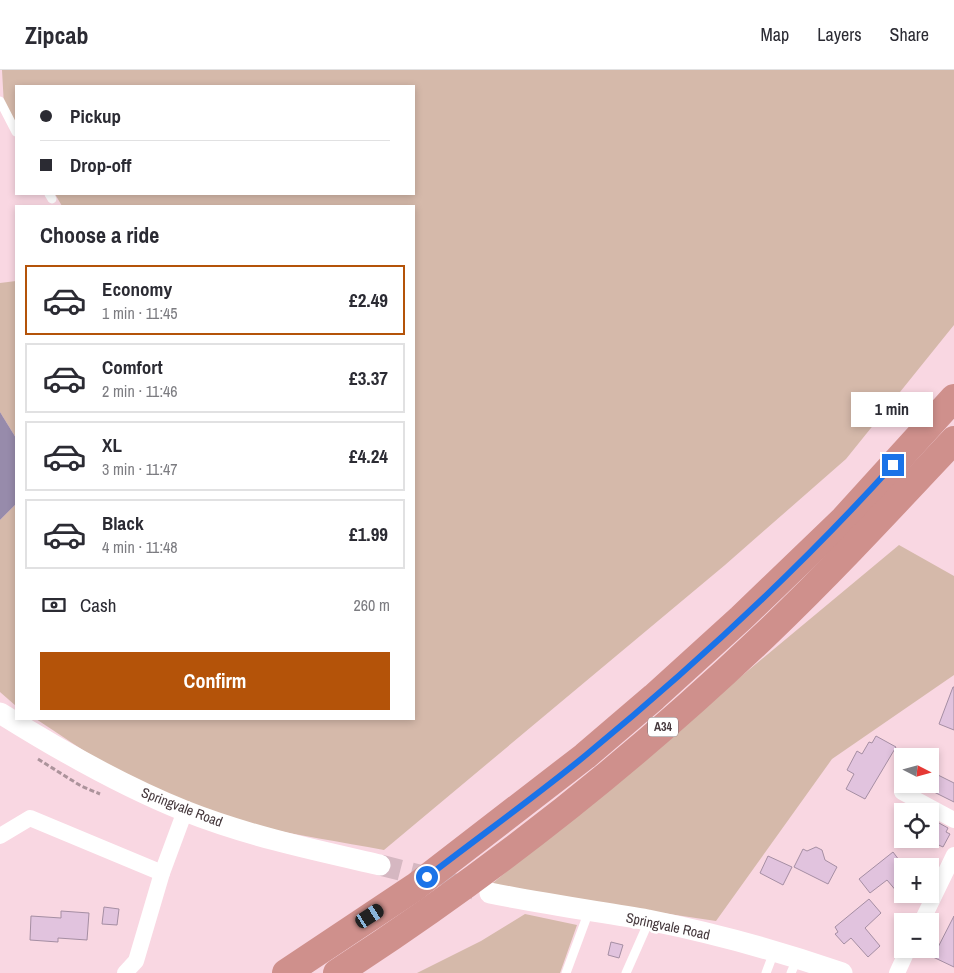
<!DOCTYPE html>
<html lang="en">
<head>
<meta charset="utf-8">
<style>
  :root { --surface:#fff; --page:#f2f2f3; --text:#2b2b33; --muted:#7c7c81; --line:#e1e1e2; --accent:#b45309 }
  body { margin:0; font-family:"Archivo Narrow",sans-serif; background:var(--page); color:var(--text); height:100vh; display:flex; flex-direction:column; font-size:19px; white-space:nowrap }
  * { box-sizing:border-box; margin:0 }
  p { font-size:16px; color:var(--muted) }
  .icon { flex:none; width:28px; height:28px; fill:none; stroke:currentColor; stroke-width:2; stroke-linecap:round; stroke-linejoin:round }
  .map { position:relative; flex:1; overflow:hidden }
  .drawer { position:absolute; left:15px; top:135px; width:400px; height:515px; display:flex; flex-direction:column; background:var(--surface); border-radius:0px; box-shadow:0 2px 8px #0003 }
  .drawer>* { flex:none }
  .guide { position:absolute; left:15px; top:15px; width:400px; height:110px; border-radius:0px; box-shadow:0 2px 8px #0003; display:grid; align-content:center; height:110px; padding:0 25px; background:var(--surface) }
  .needle { width:32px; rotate:96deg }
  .buttons { position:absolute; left:894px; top:678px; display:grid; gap:10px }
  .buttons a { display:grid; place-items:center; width:45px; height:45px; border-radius:0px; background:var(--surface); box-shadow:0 2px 8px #0003; font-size:25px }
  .end { position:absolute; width:22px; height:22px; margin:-11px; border:6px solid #1a73e8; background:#fff; box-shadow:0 0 0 2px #fff }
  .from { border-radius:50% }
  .bubble { position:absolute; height:35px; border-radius:0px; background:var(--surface); box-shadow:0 2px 8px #0003; font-size:16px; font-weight:800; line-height:35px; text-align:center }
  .car { position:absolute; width:15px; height:30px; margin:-15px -8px; border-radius:6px; box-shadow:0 0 4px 1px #0007; background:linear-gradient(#222 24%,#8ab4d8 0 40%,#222 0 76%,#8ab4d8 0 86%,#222 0) }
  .guide b { display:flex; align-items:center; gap:18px; height:48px; font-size:19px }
  .guide b+b { border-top:1px solid var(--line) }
  .guide i { width:12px; height:12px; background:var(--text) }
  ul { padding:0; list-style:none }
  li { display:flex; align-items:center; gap:15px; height:70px; margin:0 10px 8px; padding:0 15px; border:2px solid var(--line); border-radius:0px }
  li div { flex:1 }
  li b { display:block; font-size:19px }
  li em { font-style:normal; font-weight:800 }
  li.current { border-color:var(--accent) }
  li>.icon { width:45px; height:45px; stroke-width:1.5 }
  h2 { padding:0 25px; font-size:22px; line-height:60px }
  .pay { display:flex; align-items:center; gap:12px; height:55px; padding:0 25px; font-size:19px }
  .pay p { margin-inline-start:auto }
  .cta { display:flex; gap:10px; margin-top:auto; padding:10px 25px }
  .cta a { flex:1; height:58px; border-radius:0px; background:var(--accent); color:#fff; font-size:20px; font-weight:800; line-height:58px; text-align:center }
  header { display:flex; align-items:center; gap:30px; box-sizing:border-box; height:70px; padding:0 25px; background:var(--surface); border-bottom:1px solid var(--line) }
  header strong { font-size:24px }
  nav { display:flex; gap:28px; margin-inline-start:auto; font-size:18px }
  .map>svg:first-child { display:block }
  .green { fill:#d5b9aa }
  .water { fill:#978bab }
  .building { fill:#e1c3de; stroke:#a58ea3 }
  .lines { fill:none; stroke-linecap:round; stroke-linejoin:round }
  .tertiary-tunnel { stroke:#d5b7c1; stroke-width:21; stroke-dasharray:21 11; stroke-linecap:butt }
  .path { stroke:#ac939b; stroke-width:3; stroke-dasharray:5 2.5; stroke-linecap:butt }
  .service { stroke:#fff; stroke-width:9 }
  .minor { stroke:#fff; stroke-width:16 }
  .tertiary { stroke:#fff; stroke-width:21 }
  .trunk { stroke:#cf908c; stroke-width:28 }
  .route { stroke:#1a73e8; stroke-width:6 }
  .labels { text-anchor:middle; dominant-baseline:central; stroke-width:5; stroke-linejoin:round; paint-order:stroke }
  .shield { fill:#fff; stroke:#7c7376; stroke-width:1 }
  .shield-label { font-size:12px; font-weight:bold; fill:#44373b }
  .street-label { font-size:14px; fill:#44373b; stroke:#fff }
</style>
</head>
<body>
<header>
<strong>Zipcab</strong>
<nav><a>Map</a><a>Layers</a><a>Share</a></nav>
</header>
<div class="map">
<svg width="954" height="903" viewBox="0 0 954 903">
  <rect width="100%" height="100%" fill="#f9d7e2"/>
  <g class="green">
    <path d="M2 0H954V255L846 389 725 495 384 780C321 768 255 760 194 738 137 718 86 682 36 649H414V136H62L55 124H414V16H16V58L4 36Z"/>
    <path d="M16 211V368L0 342V213Z"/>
    <path d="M16 434V636L0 622V450Z"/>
    <path d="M899 475 954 506V605L832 689 716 851 488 817Z"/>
    <path d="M525 844 577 855 560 903H417L481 871Z"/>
  </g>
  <path class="water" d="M0 342 16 368V434L0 450Z"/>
  <g class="building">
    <path d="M953 617H954V660L939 654Z"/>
    <path d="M876 666 896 677 865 729 846 719 854 704 847 700 857 681 862 684 869 672 872 673Z"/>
    <path d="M930 701 954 713V732L930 720Z"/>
    <path d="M930 748 948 758 946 762 950 764 943 777 930 771Z"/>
    <path d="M816 777 822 780 825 790 837 797 828 814 794 797 803 779 807 781Z"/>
    <path d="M893 782 902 794 903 829 887 810 870 823 859 809Z"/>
    <path d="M768 786 792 797 783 815 760 803Z"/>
    <path d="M869 829 881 843 865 858 880 876 868 887 851 868 844 874 835 864 838 862 835 857Z"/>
    <path d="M104 837 119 839 117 855 102 854Z"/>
    <path d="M61 841 89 843 87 870 58 868V872L30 870 31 846 61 848Z"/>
    <path d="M954 846V897L933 887Z"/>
    <path d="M611 872 623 875 619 888 608 885Z"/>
  </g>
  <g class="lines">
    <path class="tertiary-tunnel" d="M380 795 474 819"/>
    <path class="path" d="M38 689 81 716 100 724"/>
    <g class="service">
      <path d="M0 31 16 62"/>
      <path d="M49 124 52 129"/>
      <path d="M566 903 589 841"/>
      <path d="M626 903 649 851"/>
      <path d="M766 903 774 882"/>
      <path d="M791 903 797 889"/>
    </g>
    <g class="minor">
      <path d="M902 722 954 750"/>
      <path d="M0 766 30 748 162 803"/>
      <path d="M922 851 954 785"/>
      <path d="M125 903 136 891 162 803 185 741"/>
      <path d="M897 903 908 879"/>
    </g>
    <g class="tertiary">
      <path d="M0 643C59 680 120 715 185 741 248 766 314 780 380 795"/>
      <path d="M490 823C543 834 595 841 648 850 713 863 779 881 842 903"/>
    </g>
    <g class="trunk">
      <path d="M286 903 415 817 585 686 654 627 741 548 844 449 954 328"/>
      <path d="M337 903C490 804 634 690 765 565 831 502 892 436 954 370"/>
    </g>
  </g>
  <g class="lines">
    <path class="route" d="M427 807C480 766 535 727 586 685 694 596 799 499 893 395"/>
  </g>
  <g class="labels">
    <rect class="shield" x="648" y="647.5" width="30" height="19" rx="4"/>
    <g class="shield-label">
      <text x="663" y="657">A34</text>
    </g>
    <g class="street-label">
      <text transform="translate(182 737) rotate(21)">Springvale Road</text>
      <text transform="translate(668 856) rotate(12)">Springvale Road</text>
    </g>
  </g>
</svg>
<div class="buttons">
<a><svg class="needle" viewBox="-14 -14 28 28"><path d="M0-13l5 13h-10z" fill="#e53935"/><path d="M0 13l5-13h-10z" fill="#7c7c81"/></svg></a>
<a><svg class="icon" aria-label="locate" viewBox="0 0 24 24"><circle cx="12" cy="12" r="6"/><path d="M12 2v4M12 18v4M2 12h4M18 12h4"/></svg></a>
<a>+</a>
<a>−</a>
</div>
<i class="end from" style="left:427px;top:807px"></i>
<i class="end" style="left:893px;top:395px"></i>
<div class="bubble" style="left:851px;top:322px;width:82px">1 min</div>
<i class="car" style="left:370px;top:846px;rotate:57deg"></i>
<div class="guide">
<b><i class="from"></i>Pickup</b>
<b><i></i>Drop-off</b>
</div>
<section class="drawer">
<h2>Choose a ride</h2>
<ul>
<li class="current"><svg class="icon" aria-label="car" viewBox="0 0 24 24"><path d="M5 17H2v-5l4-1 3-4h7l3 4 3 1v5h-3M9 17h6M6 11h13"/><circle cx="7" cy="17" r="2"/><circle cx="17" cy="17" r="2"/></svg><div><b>Economy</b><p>1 min · 11:45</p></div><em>£2.49</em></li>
<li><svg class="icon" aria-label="car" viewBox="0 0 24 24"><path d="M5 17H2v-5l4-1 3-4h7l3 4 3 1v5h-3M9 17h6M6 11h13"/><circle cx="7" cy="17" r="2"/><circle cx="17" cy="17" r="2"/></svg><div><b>Comfort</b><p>2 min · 11:46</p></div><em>£3.37</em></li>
<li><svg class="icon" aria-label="car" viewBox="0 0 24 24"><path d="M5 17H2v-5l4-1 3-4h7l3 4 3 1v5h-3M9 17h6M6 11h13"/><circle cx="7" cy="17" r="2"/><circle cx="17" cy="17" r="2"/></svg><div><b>XL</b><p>3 min · 11:47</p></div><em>£4.24</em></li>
<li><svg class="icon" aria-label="car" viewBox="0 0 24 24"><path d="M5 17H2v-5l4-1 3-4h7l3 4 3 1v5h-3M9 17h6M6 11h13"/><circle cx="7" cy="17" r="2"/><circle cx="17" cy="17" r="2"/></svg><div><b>Black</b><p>4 min · 11:48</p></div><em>£1.99</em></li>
</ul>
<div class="pay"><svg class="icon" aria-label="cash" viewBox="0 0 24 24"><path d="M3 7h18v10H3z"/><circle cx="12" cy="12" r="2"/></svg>Cash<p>260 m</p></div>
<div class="cta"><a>Confirm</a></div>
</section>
</div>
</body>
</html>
